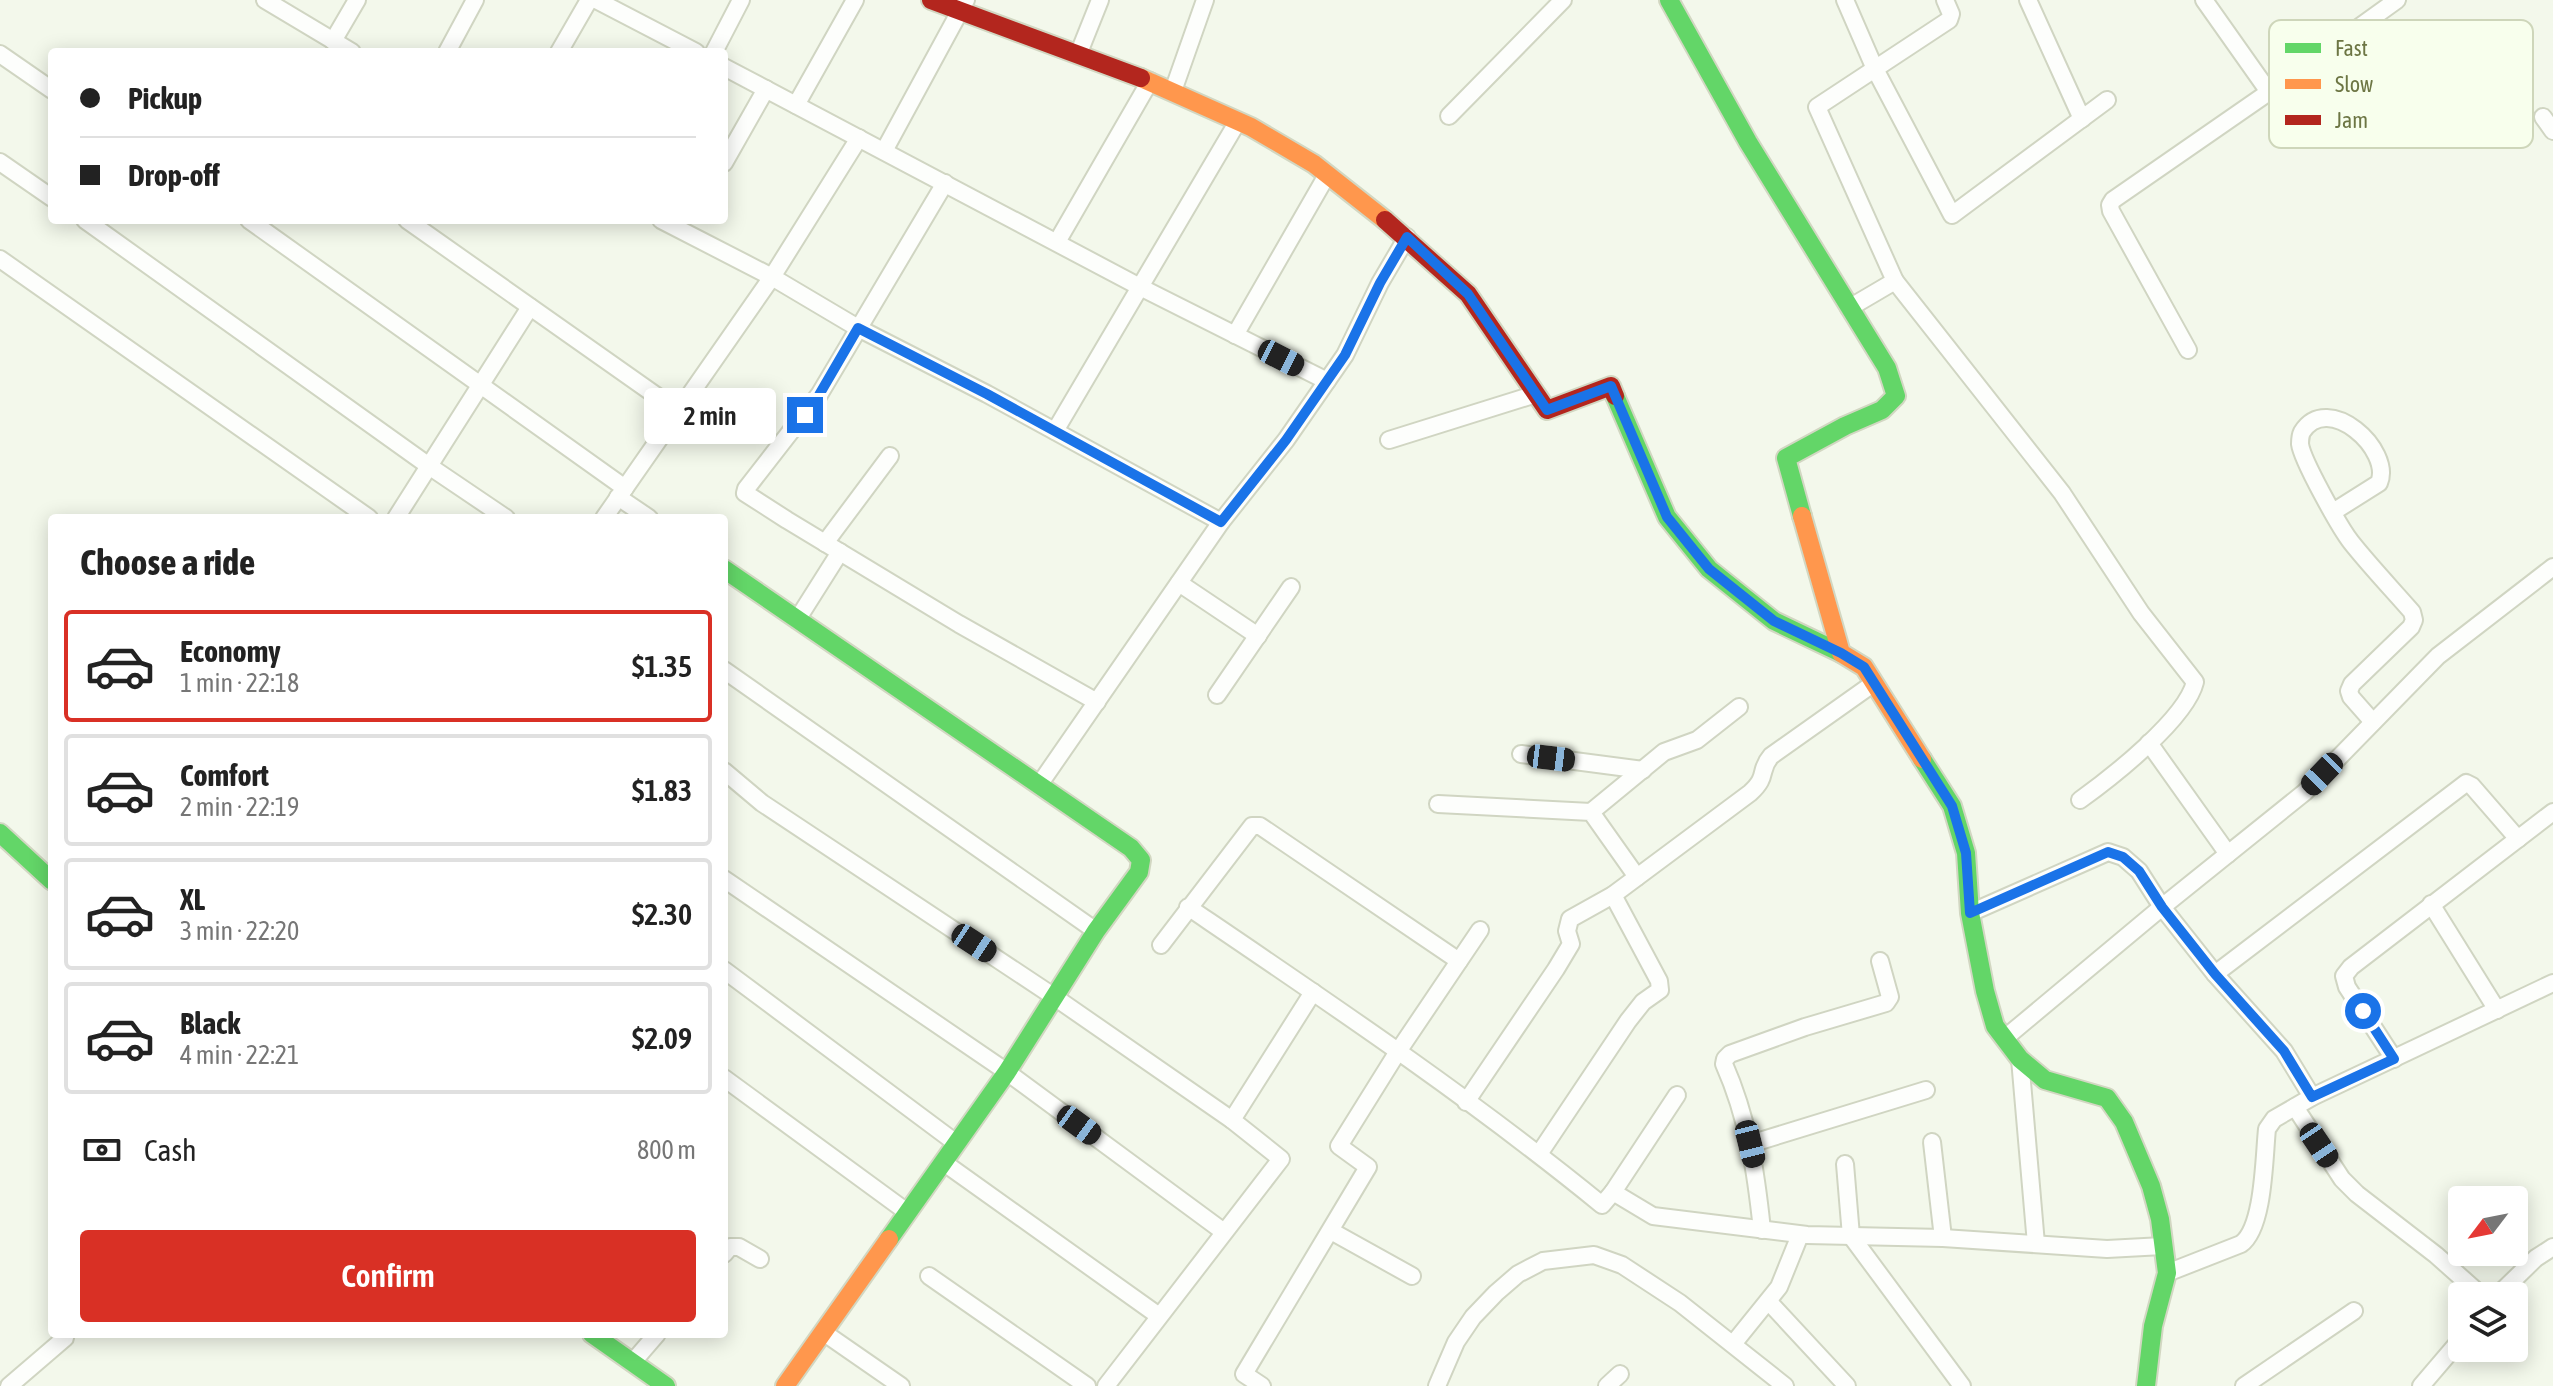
<!DOCTYPE html>
<html lang="en">
<head>
<meta charset="utf-8">
<style>
  :root { --surface:#fff; --page:#f2f2f2; --text:#222; --muted:#767676; --line:#e0e0e0; --accent:#d93025 }
  body { margin:0; font-family:"Asap Condensed",sans-serif; background:var(--page); color:var(--text); height:100vh; display:flex; flex-direction:column; font-size:30px; white-space:nowrap }
  * { box-sizing:border-box; margin:0 }
  p { font-size:26px; color:var(--muted) }
  .icon { flex:none; width:44px; height:44px; fill:none; stroke:currentColor; stroke-width:2; stroke-linecap:round; stroke-linejoin:round }
  .map { position:relative; flex:1; overflow:hidden }
  .panel { position:absolute; left:48px; top:514px; width:680px; height:824px; display:flex; flex-direction:column; background:var(--surface); border-radius:8px; box-shadow:0 4px 20px #0003 }
  .panel>* { flex:none }
  .banner { position:absolute; left:48px; top:48px; width:680px; height:176px; border-radius:8px; box-shadow:0 4px 20px #0003; display:grid; align-content:center; height:176px; padding:0 32px; background:var(--surface) }
  .needle { width:52px; rotate:238deg }
  .buttons { position:absolute; left:2448px; top:1186px; display:grid; gap:16px }
  .buttons a { display:grid; place-items:center; width:80px; height:80px; border-radius:8px; background:var(--surface); box-shadow:0 4px 20px #0003; font-size:40px }
  .end { position:absolute; width:36px; height:36px; margin:-18px; border:10px solid #1a73e8; background:#fff; box-shadow:0 0 0 4px #fff }
  .from { border-radius:50% }
  .bubble { position:absolute; height:56px; border-radius:8px; background:var(--surface); box-shadow:0 4px 20px #0003; font-size:26px; font-weight:600; line-height:56px; text-align:center }
  .car { position:absolute; width:24px; height:48px; margin:-24px -12px; border-radius:10px; box-shadow:0 0 6px 2px #0007; background:linear-gradient(#222 24%,#8ab4d8 0 40%,#222 0 76%,#8ab4d8 0 86%,#222 0) }
  .banner b { display:flex; align-items:center; gap:28px; height:76px; font-size:30px }
  .banner b+b { border-top:2px solid var(--line) }
  .banner i { width:20px; height:20px; background:var(--text) }
  ul { padding:0; list-style:none }
  li { display:flex; align-items:center; gap:24px; height:112px; margin:0 16px 12px; padding:0 16px; border:4px solid var(--line); border-radius:8px }
  li div { flex:1 }
  li b { display:block; font-size:30px }
  li em { font-style:normal; font-weight:600 }
  li.selected { border-color:var(--accent) }
  li>.icon { width:72px; height:72px; stroke-width:1.5 }
  h2 { padding:0 32px; font-size:36px; line-height:96px }
  .pay { display:flex; align-items:center; gap:20px; height:88px; padding:0 32px; font-size:30px }
  .pay p { margin-inline-start:auto }
  .cta { display:flex; gap:16px; margin-top:auto; padding:16px 32px }
  .cta a { flex:1; height:92px; border-radius:8px; background:var(--accent); color:#fff; font-size:32px; font-weight:600; line-height:92px; text-align:center }
  .map>svg:first-child { display:block }
  .lines { fill:none; stroke-linecap:round; stroke-linejoin:round }
  .street-casing { stroke:#d0d5c2; stroke-width:20 }
  .fast-casing { stroke:#d2d7c2; stroke-width:22 }
  .slow-casing { stroke:#d2d7c2; stroke-width:22 }
  .jam-casing { stroke:#d2d7c2; stroke-width:22 }
  .street { stroke:#fdfefc; stroke-width:16 }
  .fast { stroke:#63d668; stroke-width:18 }
  .slow { stroke:#ff974d; stroke-width:18 }
  .jam { stroke:#b3261e; stroke-width:18 }
  .route { stroke:#1a73e8; stroke-width:10 }
  .key { fill:#f8ffed; stroke:#ced6ba; stroke-width:2 }
  .key-label { font-size:22px; fill:#6d7644 }
</style>
</head>
<body>
<div class="map">
<svg width="2553" height="1386" viewBox="0 0 2553 1386">
  <rect width="100%" height="100%" fill="#f3f8eb"/>
  <g class="lines">
    <defs>
      <g id="street">
        <path d="M265 0 352 52"/>
        <path d="M596 0 696 52"/>
        <path d="M1845 0 1875 69 1952 215 2107 100"/>
        <path d="M2028 0 2082 119"/>
        <path d="M2204 0 2269 92"/>
        <path d="M333 41 357 0"/>
        <path d="M447 52 475 0"/>
        <path d="M559 52 589 0"/>
        <path d="M714 52 741 0"/>
        <path d="M0 54 52 90"/>
        <path d="M1078 55 1100 0"/>
        <path d="M724 67 1140 287 1327 381"/>
        <path d="M1173 91 1205 0"/>
        <path d="M796 105 855 0"/>
        <path d="M1449 116 1563 0"/>
        <path d="M2543 117 2553 131"/>
        <path d="M884 151 966 0"/>
        <path d="M0 162 52 198"/>
        <path d="M724 163 766 89"/>
        <path d="M945 183 819 395 746 489 745 493 787 520 959 624 1097 702"/>
        <path d="M85 220 429 466 506 518"/>
        <path d="M249 220 625 488"/>
        <path d="M407 220 678 411"/>
        <path d="M661 220 772 277 858 328 987 394 1221 522"/>
        <path d="M1057 242 1150 81"/>
        <path d="M0 259 369 518"/>
        <path d="M1895 281 2062 493 2141 613 2195 682C2186 719 2112 777 2080 800"/>
        <path d="M1849 308 1895 281 1817 107 1949 20 1951 14 1945 0"/>
        <path d="M1235 335 1327 175"/>
        <path d="M2188 350 2111 211 2110 205 2113 200 2269 92 2397 0"/>
        <path d="M1055 431 1238 121"/>
        <path d="M1389 440 1536 394"/>
        <path d="M618 497 649 518"/>
        <path d="M2333 512 2379 483C2393 450 2328 391 2302 432 2301 434 2300 441 2300 444 2302 460 2340 528 2351 542 2370 566 2392 589 2412 612L2414 620 2411 627 2352 684 2349 691 2351 697 2373 722"/>
        <path d="M396 518 530 307"/>
        <path d="M604 518 772 277 859 138"/>
        <path d="M825 543 890 456"/>
        <path d="M1179 583 1258 636"/>
        <path d="M797 620 840 552"/>
        <path d="M724 670 1096 931"/>
        <path d="M1217 695 1291 587"/>
        <path d="M2149 743 2228 854"/>
        <path d="M1521 754 1643 770"/>
        <path d="M724 771 762 803 1053 996 1232 1120"/>
        <path d="M1039 785 1221 522 1286 440 1345 355 1380 283 1407 237"/>
        <path d="M1438 804 1591 812 1637 877"/>
        <path d="M1591 812 1664 752 1697 740 1739 707"/>
        <path d="M724 879 1007 1072 1224 1232"/>
        <path d="M2431 904 2497 1010"/>
        <path d="M1188 907C1328 1002 1471 1098 1602 1205L1613 1192 1653 1216 1807 1235 1943 1238 2107 1249 2163 1246"/>
        <path d="M1970 913 2108 852 2123 857 2139 871 2162 907 2215 974 2284 1051 2312 1097"/>
        <path d="M1161 945 1252 826H1260L1459 961"/>
        <path d="M724 970 956 1143"/>
        <path d="M2215 974 2466 783 2472 786 2518 839"/>
        <path d="M2005 1038 2162 907 2305 792 2438 656 2553 567"/>
        <path d="M2020 1059 2036 1244"/>
        <path d="M2394 1059 2347 987 2344 976 2351 967 2553 812"/>
        <path d="M724 1078 907 1212"/>
        <path d="M1466 1102 1556 969 1571 944 1567 931 1570 919 1613 895 1750 793C1769 776 1758 771 1771 756L1874 683"/>
        <path d="M2295 1107 2342 1179 2357 1194 2436 1255 2482 1296"/>
        <path d="M1932 1142 1943 1238"/>
        <path d="M1750 1144 1926 1090"/>
        <path d="M1539 1154 1628 1021 1643 1002 1660 990 1659 981 1613 895"/>
        <path d="M943 1162 1159 1316"/>
        <path d="M1845 1164 1851 1236 1962 1386"/>
        <path d="M1613 1192 1677 1095"/>
        <path d="M1762 1230C1756 1172 1748 1118 1724 1064L1725 1059 1730 1054 1805 1027 1886 1003 1890 997 1880 961"/>
        <path d="M1331 1231 1412 1276"/>
        <path d="M724 1254 730 1247H739L760 1259"/>
        <path d="M2167 1273 2241 1244C2264 1228 2264 1157 2267 1129L2274 1119 2312 1097 2553 983"/>
        <path d="M929 1276 1087 1386"/>
        <path d="M2497 1296 2536 1258 2553 1247"/>
        <path d="M1769 1302 1847 1386"/>
        <path d="M823 1332 901 1386"/>
        <path d="M1733 1344 1779 1287 1800 1235"/>
        <path d="M632 1363 657 1334"/>
        <path d="M9 1386 65 1338"/>
        <path d="M1106 1386 1281 1159 1232 1120 1313 992"/>
        <path d="M1262 1386 1244 1374 1368 1167 1339 1146 1397 1053 1480 930"/>
        <path d="M1437 1386 1456 1342 1473 1317 1496 1293 1518 1274 1543 1261 1594 1255 1622 1265 1680 1303 1785 1386"/>
        <path d="M1607 1386 1620 1374"/>
        <path d="M2244 1386 2354 1311"/>
        <path d="M2421 1386 2462 1338"/>
      </g>
      <g id="fast">
        <path d="M1669 0 1748 142 1887 368 1896 396 1882 410 1845 426 1786 458 1802 516"/>
        <path d="M1615 396 1667 517 1709 569 1774 621 1841 653"/>
        <path d="M724 569 1131 848 1141 860 1139 872 1096 931 1007 1072 889 1239"/>
        <path d="M1922 759 1952 806 1966 853 1970 913 1985 991 1995 1026 2020 1059 2045 1080 2107 1098 2124 1122 2151 1186 2160 1219 2167 1273 2153 1326 2146 1386"/>
        <path d="M0 833 52 881"/>
        <path d="M592 1334 666 1386"/>
      </g>
      <g id="slow">
        <path d="M1141 78 1251 127 1314 164 1385 220"/>
        <path d="M1802 516 1841 653 1864 667 1922 759"/>
        <path d="M785 1386 889 1239"/>
      </g>
      <g id="jam">
        <path d="M931 0 1141 78"/>
        <path d="M1385 220 1468 294 1547 410 1611 386 1615 396"/>
      </g>
    </defs>
    <use href="#street" class="street-casing"/>
    <use href="#fast" class="fast-casing"/>
    <use href="#slow" class="slow-casing"/>
    <use href="#jam" class="jam-casing"/>
    <use href="#street" class="street"/>
    <use href="#fast" class="fast"/>
    <use href="#slow" class="slow"/>
    <use href="#jam" class="jam"/>
  </g>
  <g class="lines">
    <path class="route" d="M805 415 819 395 858 328 987 394 1221 522 1286 440 1345 355 1380 283 1407 237 1468 294 1547 410 1611 386 1667 517 1709 569 1774 621 1841 653 1864 667 1952 806 1966 853 1970 913 2108 852 2123 857 2139 871 2162 907 2215 974 2284 1051 2312 1097 2394 1059 2363 1011"/>
  </g>
  <rect x="2269" y="20" width="264" height="128" rx="12" class="key"/>
  <rect x="2285" y="43" width="36" height="10" fill="#63d668"/>
  <rect x="2285" y="79" width="36" height="10" fill="#ff974d"/>
  <rect x="2285" y="115" width="36" height="10" fill="#b3261e"/>
  <g class="key-label">
    <text x="2335" y="56">Fast</text>
    <text x="2335" y="92">Slow</text>
    <text x="2335" y="128">Jam</text>
  </g>
</svg>
<div class="buttons">
<a><svg class="needle" viewBox="-14 -14 28 28"><path d="M0-13l5 13h-10z" fill="#e53935"/><path d="M0 13l5-13h-10z" fill="#767676"/></svg></a>
<a><svg class="icon" aria-label="layers" viewBox="0 0 24 24"><path d="M12 4l9 5-9 5-9-5zM3 14l9 5 9-5"/></svg></a>
</div>
<i class="end from" style="left:2363px;top:1011px"></i>
<i class="end" style="left:805px;top:415px"></i>
<div class="bubble" style="left:644px;top:388px;width:132px">2 min</div>
<i class="car" style="left:1281px;top:358px;rotate:117deg"></i>
<i class="car" style="left:1551px;top:758px;rotate:97deg"></i>
<i class="car" style="left:2322px;top:774px;rotate:224deg"></i>
<i class="car" style="left:974px;top:943px;rotate:123deg"></i>
<i class="car" style="left:1079px;top:1125px;rotate:126deg"></i>
<i class="car" style="left:1750px;top:1144px;rotate:166deg"></i>
<i class="car" style="left:2319px;top:1145px;rotate:146deg"></i>
<div class="banner">
<b><i class="from"></i>Pickup</b>
<b><i></i>Drop-off</b>
</div>
<section class="panel">
<h2>Choose a ride</h2>
<ul>
<li class="selected"><svg class="icon" aria-label="car" viewBox="0 0 24 24"><path d="M5 17H2v-5l4-1 3-4h7l3 4 3 1v5h-3M9 17h6M6 11h13"/><circle cx="7" cy="17" r="2"/><circle cx="17" cy="17" r="2"/></svg><div><b>Economy</b><p>1 min · 22:18</p></div><em>$1.35</em></li>
<li><svg class="icon" aria-label="car" viewBox="0 0 24 24"><path d="M5 17H2v-5l4-1 3-4h7l3 4 3 1v5h-3M9 17h6M6 11h13"/><circle cx="7" cy="17" r="2"/><circle cx="17" cy="17" r="2"/></svg><div><b>Comfort</b><p>2 min · 22:19</p></div><em>$1.83</em></li>
<li><svg class="icon" aria-label="car" viewBox="0 0 24 24"><path d="M5 17H2v-5l4-1 3-4h7l3 4 3 1v5h-3M9 17h6M6 11h13"/><circle cx="7" cy="17" r="2"/><circle cx="17" cy="17" r="2"/></svg><div><b>XL</b><p>3 min · 22:20</p></div><em>$2.30</em></li>
<li><svg class="icon" aria-label="car" viewBox="0 0 24 24"><path d="M5 17H2v-5l4-1 3-4h7l3 4 3 1v5h-3M9 17h6M6 11h13"/><circle cx="7" cy="17" r="2"/><circle cx="17" cy="17" r="2"/></svg><div><b>Black</b><p>4 min · 22:21</p></div><em>$2.09</em></li>
</ul>
<div class="pay"><svg class="icon" aria-label="cash" viewBox="0 0 24 24"><path d="M3 7h18v10H3z"/><circle cx="12" cy="12" r="2"/></svg>Cash<p>800 m</p></div>
<div class="cta"><a>Confirm</a></div>
</section>
</div>
</body>
</html>
